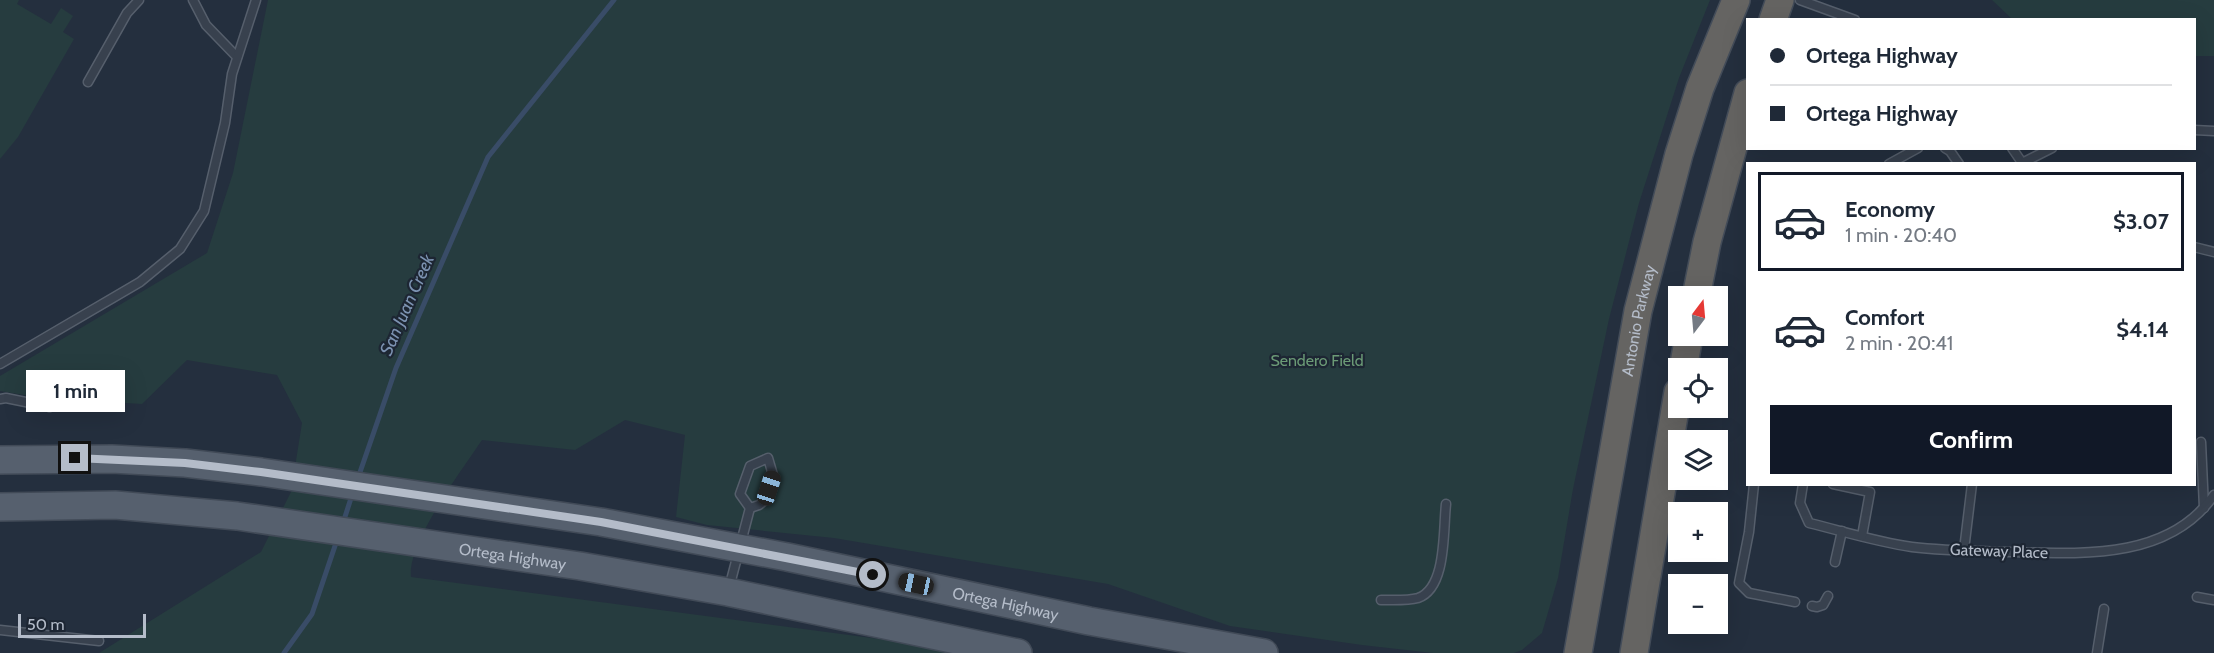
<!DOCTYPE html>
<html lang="en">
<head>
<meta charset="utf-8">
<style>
  :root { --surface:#fff; --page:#f6f6f7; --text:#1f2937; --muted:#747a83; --line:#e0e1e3; --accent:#111827 }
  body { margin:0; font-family:Cabin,sans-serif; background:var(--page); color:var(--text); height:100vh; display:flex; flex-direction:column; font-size:22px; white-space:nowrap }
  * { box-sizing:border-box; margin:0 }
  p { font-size:20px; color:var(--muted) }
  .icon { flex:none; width:33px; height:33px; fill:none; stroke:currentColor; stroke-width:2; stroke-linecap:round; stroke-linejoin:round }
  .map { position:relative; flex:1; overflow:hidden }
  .panel { position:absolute; left:1746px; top:162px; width:450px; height:324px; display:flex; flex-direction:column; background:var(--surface); border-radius:0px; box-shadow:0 6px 24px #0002 }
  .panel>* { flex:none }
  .banner { position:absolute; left:1746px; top:18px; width:450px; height:132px; border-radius:0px; box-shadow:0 6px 24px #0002; display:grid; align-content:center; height:132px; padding:0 24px; background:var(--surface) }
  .needle { width:39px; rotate:16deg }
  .tools { position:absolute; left:1668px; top:286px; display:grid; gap:12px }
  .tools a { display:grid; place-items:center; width:60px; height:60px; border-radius:0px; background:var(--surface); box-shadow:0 6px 24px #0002; font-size:30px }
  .scale { position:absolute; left:18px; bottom:15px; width:128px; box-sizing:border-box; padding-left:6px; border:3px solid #b4bcc9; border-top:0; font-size:16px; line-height:21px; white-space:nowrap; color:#b4bcc9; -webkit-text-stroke:4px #1d2633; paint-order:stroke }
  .end { position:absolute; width:27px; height:27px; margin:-14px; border:8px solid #b4bcc9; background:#111; box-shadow:0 0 0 3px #111 }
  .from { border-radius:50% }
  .bubble { position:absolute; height:42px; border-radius:0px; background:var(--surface); box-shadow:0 6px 24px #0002; font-size:20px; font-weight:700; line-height:42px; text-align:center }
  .car { position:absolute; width:18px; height:36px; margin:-18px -9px; border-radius:8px; box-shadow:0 0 4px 2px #0007; background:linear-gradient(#222 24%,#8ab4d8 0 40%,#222 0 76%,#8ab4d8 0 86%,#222 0) }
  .banner b { display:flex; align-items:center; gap:21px; height:57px; font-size:22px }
  .banner b+b { border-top:2px solid var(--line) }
  .banner i { width:15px; height:15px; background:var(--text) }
  ul { padding:10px 0 0; list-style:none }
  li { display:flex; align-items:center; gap:18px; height:99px; margin:0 12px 9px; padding:0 12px; border:3px solid transparent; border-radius:0px }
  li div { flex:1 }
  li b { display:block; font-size:22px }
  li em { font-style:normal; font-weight:700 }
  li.active { border-color:var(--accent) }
  li>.icon { width:54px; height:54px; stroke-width:1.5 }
  .cta { display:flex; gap:12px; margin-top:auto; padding:12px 24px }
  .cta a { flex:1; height:69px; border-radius:0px; background:var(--accent); color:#fff; font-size:24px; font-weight:700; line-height:69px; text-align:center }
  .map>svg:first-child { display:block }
  .green { fill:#263c3f }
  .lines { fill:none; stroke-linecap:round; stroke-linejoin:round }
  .stream { stroke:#394c67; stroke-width:5 }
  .service-casing { stroke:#565f6c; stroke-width:11 }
  .primary-casing { stroke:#414a57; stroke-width:30 }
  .trunk-casing { stroke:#434c59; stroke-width:30 }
  .service { stroke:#38414e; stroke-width:8 }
  .primary { stroke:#56606e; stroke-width:27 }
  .trunk { stroke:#656462; stroke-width:27 }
  .route { stroke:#b4bcc9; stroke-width:8 }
  .labels { text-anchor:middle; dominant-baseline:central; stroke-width:4.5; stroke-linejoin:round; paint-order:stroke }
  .street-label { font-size:16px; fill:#b4bcc9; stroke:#1d2633 }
  .park-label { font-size:16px; fill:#6b9a76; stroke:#1d2633 }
  .water-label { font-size:18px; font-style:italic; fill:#7c92b1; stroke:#1d2633 }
</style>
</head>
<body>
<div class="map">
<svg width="2214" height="653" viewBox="0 0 2214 653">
  <rect width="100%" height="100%" fill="#242f3e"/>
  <g class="green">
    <path d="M0 0H19L17 4 51 24 61 8 73 16 63 32 74 39 18 137 0 159Z"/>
    <path d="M268 0H1710L1679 78 1639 203 1609 319 1573 489 1558 578 1542 633 1522 650 1514 653H1433L1362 645 1230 626 1108 584 834 538 707 525 676 517 685 435 625 420 575 450 482 440C462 470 407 543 411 577L932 646 969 653H99L261 552 291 492 302 423 277 375 187 360 142 404 43 398 0 391V376L207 253 233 173Z"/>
    <path d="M1992 0H2214V56H2195L2194 20 2012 19Z"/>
  </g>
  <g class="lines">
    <g class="stream">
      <path d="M358 478 396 368 488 157 614 0"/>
      <path d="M343 523 353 492"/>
      <path d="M284 653 312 614 338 537"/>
    </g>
    <defs>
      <g id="service">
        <path d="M193 0 206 25 237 57"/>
        <path d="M1800 0 1855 20"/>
        <path d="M88 82 127 13 139 0"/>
        <path d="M2194 130 2214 131"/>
        <path d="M1945 148 1950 151 1959 164"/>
        <path d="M2012 148 2023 164"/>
        <path d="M1889 164 1918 148"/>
        <path d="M2020 164 2052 148"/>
        <path d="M2194 247 2214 252"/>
        <path d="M0 364 140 282 180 249 204 211 225 123 232 74 256 0"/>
        <path d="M0 399 6 398 50 407"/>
        <path d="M2201 442 2204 508"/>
        <path d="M768 458 773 475 765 500 759 505 750 508 740 494 750 466Z"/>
        <path d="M1754 484 1749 532 1739 583 1749 593 1795 602"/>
        <path d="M1803 484 1800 503 1809 523C1842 531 1877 542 1912 547 1945 551 1979 551 2012 552 2082 554 2169 560 2214 495"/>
        <path d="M1833 484 1870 492 1862 536"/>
        <path d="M1964 550 1972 484"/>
        <path d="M1835 562 1842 531"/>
        <path d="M729 588 750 508"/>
        <path d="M2197 597 2214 600"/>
        <path d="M1381 600C1392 600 1407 601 1418 598 1447 588 1443 530 1446 504"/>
        <path d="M1812 606 1817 607 1823 605 1828 596"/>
        <path d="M0 630 99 641"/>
        <path d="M2097 653 2104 609"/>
      </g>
      <g id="primary">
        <path id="s1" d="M0 460 112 459 185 463 261 472 601 522 787 557 1089 621 1264 653"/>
        <path id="s2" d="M0 507 115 505 237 516 580 566 728 592 1018 653"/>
      </g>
      <g id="trunk">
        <path d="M1773 20 1780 0"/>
        <path d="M1696 297 1707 242 1748 93"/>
        <path d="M1683 369 1689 336"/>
        <path id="s3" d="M1578 653 1638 311 1679 154 1700 88 1736 0"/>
        <path d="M1634 653 1678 392"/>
      </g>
    </defs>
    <use href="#service" class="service-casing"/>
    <use href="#primary" class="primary-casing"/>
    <use href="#trunk" class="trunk-casing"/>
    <use href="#service" class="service"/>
    <use href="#primary" class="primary"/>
    <use href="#trunk" class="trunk"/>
  </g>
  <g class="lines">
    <path class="route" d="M75 458 185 463 261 472 601 522 873 575"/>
  </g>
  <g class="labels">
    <g class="street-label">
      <text stroke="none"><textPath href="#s3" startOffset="338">Antonio Parkway</textPath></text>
      <text transform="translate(1999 551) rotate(2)">Gateway Place</text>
      <text stroke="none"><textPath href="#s2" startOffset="516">Ortega Highway</textPath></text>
      <text stroke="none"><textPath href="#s1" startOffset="1018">Ortega Highway</textPath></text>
    </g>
    <g class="park-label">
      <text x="1317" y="360">Sendero Field</text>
    </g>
    <g class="water-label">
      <text transform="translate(407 305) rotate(-66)">San Juan Creek</text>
    </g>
  </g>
</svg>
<div class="tools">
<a><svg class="needle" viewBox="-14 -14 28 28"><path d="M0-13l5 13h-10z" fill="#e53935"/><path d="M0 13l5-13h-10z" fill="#747a83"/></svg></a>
<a><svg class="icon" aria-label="locate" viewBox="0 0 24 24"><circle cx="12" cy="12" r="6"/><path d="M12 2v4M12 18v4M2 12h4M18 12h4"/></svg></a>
<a><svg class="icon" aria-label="layers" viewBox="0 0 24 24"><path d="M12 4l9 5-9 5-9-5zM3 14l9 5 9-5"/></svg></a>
<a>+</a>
<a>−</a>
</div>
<div class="scale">50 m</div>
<i class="end from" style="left:873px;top:575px"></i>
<i class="end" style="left:75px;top:458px"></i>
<div class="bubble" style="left:26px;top:370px;width:99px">1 min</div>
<i class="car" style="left:769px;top:488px;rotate:18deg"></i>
<i class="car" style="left:916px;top:584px;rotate:282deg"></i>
<div class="banner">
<b><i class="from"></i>Ortega Highway</b>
<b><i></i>Ortega Highway</b>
</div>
<section class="panel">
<ul>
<li class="active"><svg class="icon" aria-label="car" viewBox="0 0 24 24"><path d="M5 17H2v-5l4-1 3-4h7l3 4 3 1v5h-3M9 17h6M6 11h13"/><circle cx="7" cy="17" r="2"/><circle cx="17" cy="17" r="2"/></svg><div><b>Economy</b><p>1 min · 20:40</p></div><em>$3.07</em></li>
<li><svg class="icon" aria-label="car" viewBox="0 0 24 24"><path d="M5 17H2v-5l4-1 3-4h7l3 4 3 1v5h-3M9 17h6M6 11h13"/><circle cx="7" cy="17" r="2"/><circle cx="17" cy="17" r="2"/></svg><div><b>Comfort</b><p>2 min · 20:41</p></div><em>$4.14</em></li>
</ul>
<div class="cta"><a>Confirm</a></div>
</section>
</div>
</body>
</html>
